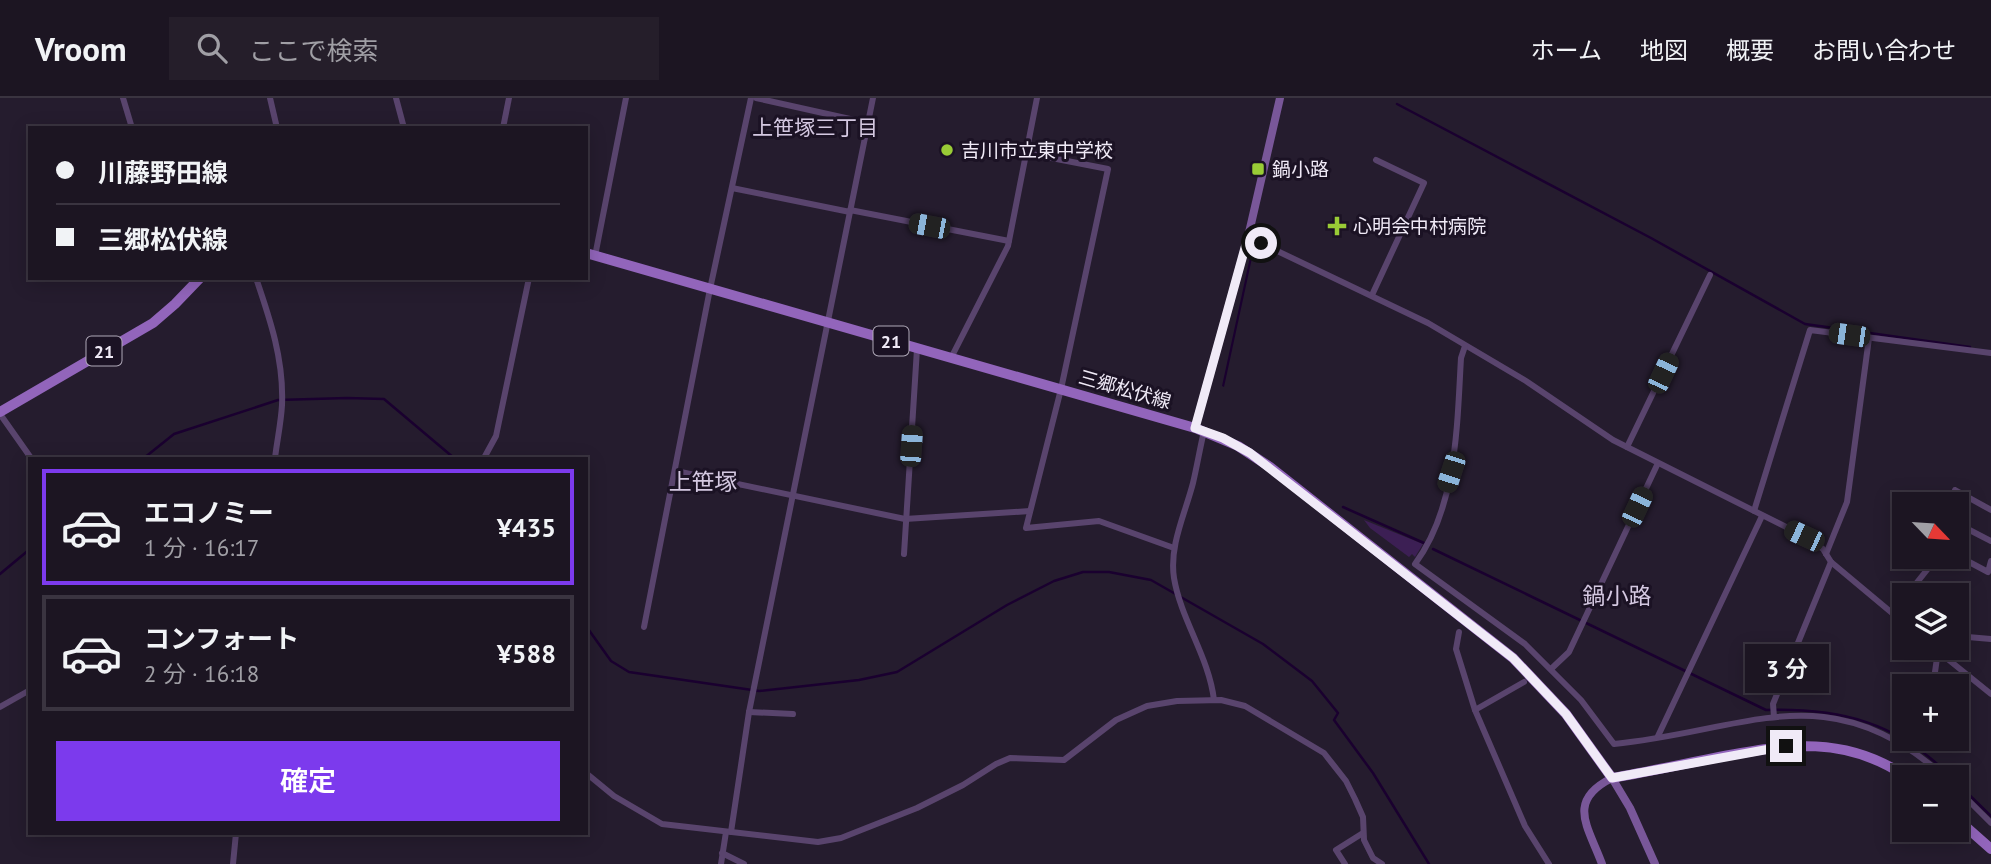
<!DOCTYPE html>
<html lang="ja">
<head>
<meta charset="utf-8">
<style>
  :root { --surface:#1c1522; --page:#251e2a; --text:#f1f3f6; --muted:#a09fa5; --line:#3a3440; --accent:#7c3aed }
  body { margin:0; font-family:"PT Sans","Noto Sans JP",sans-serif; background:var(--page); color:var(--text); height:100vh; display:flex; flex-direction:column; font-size:26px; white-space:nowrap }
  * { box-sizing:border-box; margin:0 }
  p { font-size:23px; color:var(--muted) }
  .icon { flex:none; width:38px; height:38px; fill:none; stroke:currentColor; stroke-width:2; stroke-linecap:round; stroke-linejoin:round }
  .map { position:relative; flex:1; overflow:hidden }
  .details { position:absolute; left:28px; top:359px; width:560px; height:378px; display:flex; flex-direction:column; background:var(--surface); border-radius:0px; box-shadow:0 4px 18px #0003,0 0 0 2px var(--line) }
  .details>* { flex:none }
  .hud { position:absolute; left:28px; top:28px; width:560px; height:154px; border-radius:0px; box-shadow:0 4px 18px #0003,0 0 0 2px var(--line); display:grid; align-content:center; height:154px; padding:0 28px; background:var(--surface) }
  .needle { width:46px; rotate:115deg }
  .fabs { position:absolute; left:1892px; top:394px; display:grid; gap:14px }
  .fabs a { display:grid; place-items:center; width:77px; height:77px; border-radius:0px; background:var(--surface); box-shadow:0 4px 18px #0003,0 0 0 2px var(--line); font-size:35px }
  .end { position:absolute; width:32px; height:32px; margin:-16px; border:9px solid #f0eaf7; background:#111; box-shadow:0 0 0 4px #111 }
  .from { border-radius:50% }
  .bubble { position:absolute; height:49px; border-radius:0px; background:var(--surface); box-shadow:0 4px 18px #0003,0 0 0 2px var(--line); font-size:23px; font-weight:600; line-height:49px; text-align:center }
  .car { position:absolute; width:21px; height:42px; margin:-21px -10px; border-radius:9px; box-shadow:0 0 5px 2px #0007; background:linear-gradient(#222 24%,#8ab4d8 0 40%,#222 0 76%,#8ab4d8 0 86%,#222 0) }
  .hud b { display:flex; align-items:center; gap:24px; height:66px; font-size:26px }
  .hud b+b { border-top:2px solid var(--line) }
  .hud i { width:18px; height:18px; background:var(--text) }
  ul { padding:12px 0 0; list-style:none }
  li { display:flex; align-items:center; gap:21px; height:116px; margin:0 14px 10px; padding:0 14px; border:4px solid var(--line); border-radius:0px }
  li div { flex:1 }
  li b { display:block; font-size:26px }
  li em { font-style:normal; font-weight:600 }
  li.selected { border-color:var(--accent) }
  li>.icon { width:63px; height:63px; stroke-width:1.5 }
  .action { display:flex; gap:14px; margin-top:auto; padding:14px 28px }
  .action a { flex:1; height:80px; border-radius:0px; background:var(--accent); color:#fff; font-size:28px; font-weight:600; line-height:80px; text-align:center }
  header { display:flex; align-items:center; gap:42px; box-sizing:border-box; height:98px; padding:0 35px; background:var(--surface); border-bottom:2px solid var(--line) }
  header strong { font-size:33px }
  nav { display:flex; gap:38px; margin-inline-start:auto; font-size:24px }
  .search { width:490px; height:63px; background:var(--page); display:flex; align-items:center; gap:18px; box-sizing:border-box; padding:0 24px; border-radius:0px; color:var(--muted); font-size:26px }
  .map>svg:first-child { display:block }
  .green { fill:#3c1f54 }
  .water { fill:#1a002f }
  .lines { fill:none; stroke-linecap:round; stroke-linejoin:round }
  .stream { stroke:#1a002f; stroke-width:2.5 }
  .street { stroke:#59446d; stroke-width:6 }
  .secondary { stroke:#795799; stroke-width:8 }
  .primary { stroke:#9265bb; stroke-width:10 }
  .route { stroke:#f0eaf7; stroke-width:9 }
  .poi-dot { fill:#99cb36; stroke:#1b1224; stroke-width:2.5 }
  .labels { text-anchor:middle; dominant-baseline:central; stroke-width:6; stroke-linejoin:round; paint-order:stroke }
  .shield { fill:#1b1224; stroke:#b0a9b8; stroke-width:2 }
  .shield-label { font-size:18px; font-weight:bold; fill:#f0eaf7 }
  .poi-label { font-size:19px; fill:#f0eaf7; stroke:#1b1224; text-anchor:start }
  .street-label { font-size:19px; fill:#f0eaf7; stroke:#1b1224 }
  .neighbourhood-label { font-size:21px; fill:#d4c8e1; stroke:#1b1224 }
  .quarter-label { font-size:23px; fill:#d4c8e1; stroke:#1b1224 }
</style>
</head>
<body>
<header>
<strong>Vroom</strong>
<div class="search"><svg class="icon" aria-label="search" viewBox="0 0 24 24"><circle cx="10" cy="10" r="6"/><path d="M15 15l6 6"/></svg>ここで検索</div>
<nav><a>ホーム</a><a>地図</a><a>概要</a><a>お問い合わせ</a></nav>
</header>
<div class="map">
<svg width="1991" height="766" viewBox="0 0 1991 766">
  <rect width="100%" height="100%" fill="#251c2e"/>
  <path class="green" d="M1364 422 1423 446 1415 459 1412 456 1409 459 1370 430Z"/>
  <path class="water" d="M1250 159 1252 160 1224 289 1222 288Z"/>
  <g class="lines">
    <g class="stream">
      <path d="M1397 6 1651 140 1805 226 1970 249"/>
      <path d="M144 360 174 336 278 302 347 300 384 301 454 360"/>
      <path d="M1343 409 1424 445"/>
      <path d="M1433 451 1766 612C1841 610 1897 624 1951 679"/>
      <path d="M0 476 30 451"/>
      <path d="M586 528 611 563 629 574 759 593 859 582 897 574 1007 507 1054 483 1083 474H1109L1151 482 1263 546 1312 583 1338 615 1334 622 1373 675 1429 766"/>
      <path d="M1956 684 1991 718"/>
    </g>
    <g class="street">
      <path d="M123 0 132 30"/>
      <path d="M270 0 277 30"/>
      <path d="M396 0 404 30"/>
      <path d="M756 0 868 25"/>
      <path d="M503 30 509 0"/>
      <path d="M1026 55 1108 71 1061 291 1026 430 1099 423 1174 450"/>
      <path d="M732 90 850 114"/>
      <path d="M850 112 1009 143"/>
      <path d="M1248 139 1428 225 1526 283 1613 342 1804 438 1823 451 1831 464 1904 525"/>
      <path d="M595 158 626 0"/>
      <path d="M256 180C270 221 284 262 282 307 281 325 277 343 275 360"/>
      <path d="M1372 197 1424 85 1376 62"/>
      <path d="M1465 248 1461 260C1457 328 1457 409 1415 466L1525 546 1581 602 1614 646C1748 633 1827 574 1945 679"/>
      <path d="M951 260 1008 148 1037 0"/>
      <path d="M0 316 31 360"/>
      <path d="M1204 333C1200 350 1197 368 1193 385 1185 416 1169 448 1174 480 1181 522 1209 559 1214 602"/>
      <path d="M1627 349 1710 177"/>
      <path d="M484 360 496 338 529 180"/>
      <path d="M676 373 905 421 1030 413"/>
      <path d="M1951 406 1955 392 1991 412"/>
      <path d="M1754 413 1810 232 1991 255"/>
      <path d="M1956 425 1991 443"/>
      <path d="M904 456 917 251"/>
      <path d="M1826 456 1847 404 1869 240"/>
      <path d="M1956 457 1988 474 1991 463"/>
      <path d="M1907 497 1938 458"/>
      <path d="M1892 514 1904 500"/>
      <path d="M644 529 710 191 751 0"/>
      <path d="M1459 534 1456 551 1475 612 1525 728 1549 766"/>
      <path d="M1956 538 1991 541"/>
      <path d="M1934 550 1991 596"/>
      <path d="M1551 571 1569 554 1658 365"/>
      <path d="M1933 588 1938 553"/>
      <path d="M0 609 30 592"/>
      <path d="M1475 612 1524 584"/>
      <path d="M749 614 793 616"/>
      <path d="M1774 619 1773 606 1831 464"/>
      <path d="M1658 638 1762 418"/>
      <path d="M1925 649 1926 640"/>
      <path d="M586 675 614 698 662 726 818 744 841 740 917 710 963 687 996 666 1010 660 1064 662 1116 622 1147 608 1177 603 1221 602 1245 608 1324 655 1346 683 1355 701 1363 719 1364 742 1373 760 1382 766"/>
      <path d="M1956 690 1991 725"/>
      <path d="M731 734 749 614 873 0"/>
      <path d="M722 755 744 766"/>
      <path d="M233 766 236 735"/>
      <path d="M721 766 726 734"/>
      <path d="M1345 766 1336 752 1363 735"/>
    </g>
    <g class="secondary">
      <path d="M1195 330 1248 139 1280 0"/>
      <path d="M1602 766C1588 728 1566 703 1612 680L1630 710 1655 766"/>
    </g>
    <g class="primary">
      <path d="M586 155 1195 330 1238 348 1270 369 1513 560 1566 616 1612 680C1648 674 1683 666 1719 659 1788 646 1845 637 1907 679"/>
      <path d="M0 314 153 225 175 206 200 180"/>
      <path d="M1956 720 1991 751"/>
    </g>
  </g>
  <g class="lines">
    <path class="route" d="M1261 145 1248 139 1195 330 1223 340 1250 355 1513 560 1566 616 1612 680 1786 648"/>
  </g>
  <g class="poi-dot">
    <circle cx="947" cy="52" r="7"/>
    <rect x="1251" y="64" width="14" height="14" rx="3.5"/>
    <path d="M1333.5 117.5h7v7h7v7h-7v7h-7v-7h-7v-7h7z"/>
  </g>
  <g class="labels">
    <g class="shield">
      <rect x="873.5" y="228.5" width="35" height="29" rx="5"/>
      <rect x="86.5" y="238.5" width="35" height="29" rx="5"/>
    </g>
    <g class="shield-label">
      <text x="891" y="243">21</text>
      <text x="104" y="253">21</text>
    </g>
    <g class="poi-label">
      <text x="961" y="52">吉川市立東中学校</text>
      <text x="1272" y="71">鍋小路</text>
      <text x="1353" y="128">心明会中村病院</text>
    </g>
    <g class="street-label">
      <text transform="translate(1125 291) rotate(16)">三郷松伏線</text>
    </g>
    <g class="neighbourhood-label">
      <text x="815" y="29">上笹塚三丁目</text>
    </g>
    <g class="quarter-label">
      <text x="703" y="383">上笹塚</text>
      <text x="1617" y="497">鍋小路</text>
    </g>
  </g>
</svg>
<div class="fabs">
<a><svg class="needle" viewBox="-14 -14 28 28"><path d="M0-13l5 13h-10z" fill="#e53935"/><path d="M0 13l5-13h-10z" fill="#a09fa5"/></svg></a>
<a><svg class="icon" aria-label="layers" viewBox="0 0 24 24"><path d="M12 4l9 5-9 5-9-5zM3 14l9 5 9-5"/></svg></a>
<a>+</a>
<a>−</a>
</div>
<i class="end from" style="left:1261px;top:145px"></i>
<i class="end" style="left:1786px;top:648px"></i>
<div class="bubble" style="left:1745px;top:546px;width:84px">3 分</div>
<i class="car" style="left:929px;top:128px;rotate:281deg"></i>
<i class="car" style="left:1849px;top:237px;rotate:278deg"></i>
<i class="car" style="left:1663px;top:275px;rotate:25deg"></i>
<i class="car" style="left:911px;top:348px;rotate:4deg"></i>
<i class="car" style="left:1451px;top:374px;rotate:198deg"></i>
<i class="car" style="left:1637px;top:409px;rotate:25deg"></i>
<i class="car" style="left:1804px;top:438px;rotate:295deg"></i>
<div class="hud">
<b><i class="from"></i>川藤野田線</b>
<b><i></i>三郷松伏線</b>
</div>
<section class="details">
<ul>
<li class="selected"><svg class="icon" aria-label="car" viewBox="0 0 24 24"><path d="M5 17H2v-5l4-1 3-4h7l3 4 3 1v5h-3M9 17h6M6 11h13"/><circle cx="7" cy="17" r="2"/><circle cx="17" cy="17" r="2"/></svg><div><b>エコノミー</b><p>1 分 · 16:17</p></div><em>¥435</em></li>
<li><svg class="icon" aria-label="car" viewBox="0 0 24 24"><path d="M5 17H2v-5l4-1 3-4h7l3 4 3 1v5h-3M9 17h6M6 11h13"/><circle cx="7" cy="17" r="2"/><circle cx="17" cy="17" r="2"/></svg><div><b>コンフォート</b><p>2 分 · 16:18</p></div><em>¥588</em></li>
</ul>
<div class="action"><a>確定</a></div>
</section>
</div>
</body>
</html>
